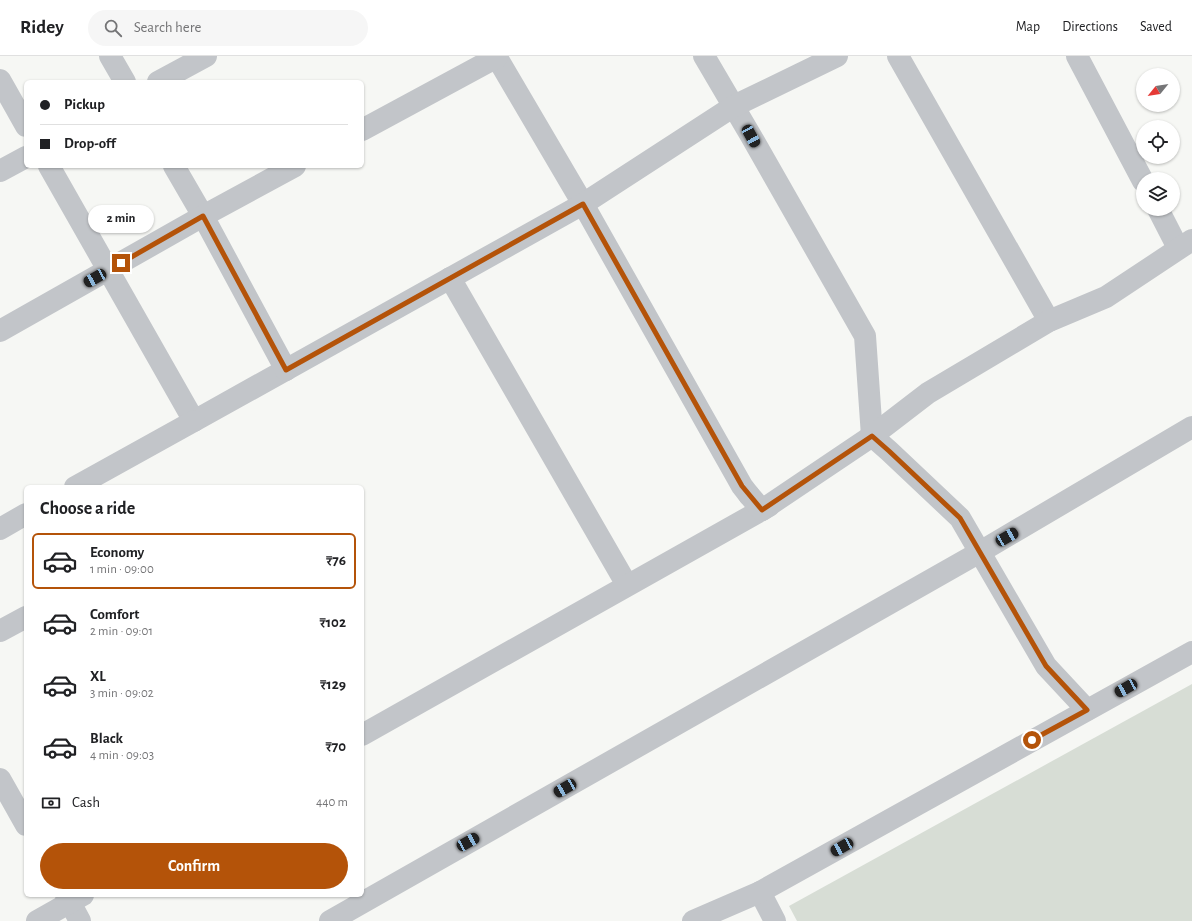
<!DOCTYPE html>
<html lang="en">
<head>
<meta charset="utf-8">
<style>
  :root { --surface:#fff; --page:#f6f6f6; --text:#202124; --muted:#757577; --line:#e0e0e0; --accent:#b45309 }
  body { margin:0; font-family:"Alegreya Sans",sans-serif; background:var(--page); color:var(--text); height:100vh; display:flex; flex-direction:column; font-size:15px; white-space:nowrap }
  * { box-sizing:border-box; margin:0 }
  p { font-size:13px; color:var(--muted) }
  .icon { flex:none; width:22px; height:22px; fill:none; stroke:currentColor; stroke-width:2; stroke-linecap:round; stroke-linejoin:round }
  .map { position:relative; flex:1; overflow:hidden }
  .details { position:absolute; left:24px; top:429px; width:340px; height:412px; display:flex; flex-direction:column; background:var(--surface); border-radius:6px; box-shadow:0 1px 3px #0004 }
  .details>* { flex:none }
  .guide { position:absolute; left:24px; top:24px; width:340px; height:88px; border-radius:6px; box-shadow:0 1px 3px #0004; display:grid; align-content:center; height:88px; padding:0 16px; background:var(--surface) }
  .needle { width:26px; rotate:240deg }
  .tools { position:absolute; left:1136px; top:12px; display:grid; gap:8px }
  .tools a { display:grid; place-items:center; width:44px; height:44px; border-radius:50%; background:var(--surface); box-shadow:0 1px 3px #0004; font-size:20px }
  .end { position:absolute; width:18px; height:18px; margin:-9px; border:5px solid #b45309; background:#fff; box-shadow:0 0 0 2px #fff }
  .from { border-radius:50% }
  .bubble { position:absolute; height:28px; border-radius:14px; background:var(--surface); box-shadow:0 1px 3px #0004; font-size:13px; font-weight:700; line-height:28px; text-align:center }
  .car { position:absolute; width:12px; height:24px; margin:-12px -6px; border-radius:5px; box-shadow:0 0 3px 1px #0007; background:linear-gradient(#222 24%,#8ab4d8 0 40%,#222 0 76%,#8ab4d8 0 86%,#222 0) }
  .guide b { display:flex; align-items:center; gap:14px; height:38px; font-size:15px }
  .guide b+b { border-top:1px solid var(--line) }
  .guide i { width:10px; height:10px; background:var(--text) }
  ul { padding:0; list-style:none }
  li { display:flex; align-items:center; gap:12px; height:56px; margin:0 8px 6px; padding:0 8px; border:2px solid transparent; border-radius:6px }
  li div { flex:1 }
  li b { display:block; font-size:15px }
  li em { font-style:normal; font-weight:700 }
  li.current { border-color:var(--accent) }
  li>.icon { width:36px; height:36px; stroke-width:1.5 }
  h2 { padding:0 16px; font-size:18px; line-height:48px }
  .pay { display:flex; align-items:center; gap:10px; height:44px; padding:0 16px; font-size:15px }
  .pay p { margin-inline-start:auto }
  .button { display:flex; gap:8px; margin-top:auto; padding:8px 16px }
  .button a { flex:1; height:46px; border-radius:24px; background:var(--accent); color:#fff; font-size:16px; font-weight:700; line-height:46px; text-align:center }
  header { display:flex; align-items:center; gap:24px; box-sizing:border-box; height:56px; padding:0 20px; background:var(--surface); border-bottom:1px solid var(--line) }
  header strong { font-size:19px }
  nav { display:flex; gap:22px; margin-inline-start:auto; font-size:14px }
  .search { width:280px; height:36px; background:var(--page); display:flex; align-items:center; gap:10px; box-sizing:border-box; padding:0 14px; border-radius:22px; color:var(--muted); font-size:15px }
  .map>svg:first-child { display:block }
  .green { fill:#d7ddd5 }
  .lines { fill:none; stroke-linecap:round; stroke-linejoin:round }
  .minor { stroke:#c2c5c9; stroke-width:22 }
  .minor-bridge { stroke:#c2c5c9; stroke-width:22 }
  .route { stroke:#b45309; stroke-width:5 }
</style>
</head>
<body>
<header>
<strong>Ridey</strong>
<div class="search"><svg class="icon" aria-label="search" viewBox="0 0 24 24"><circle cx="10" cy="10" r="6"/><path d="M15 15l6 6"/></svg>Search here</div>
<nav><a>Map</a><a>Directions</a><a>Saved</a></nav>
</header>
<div class="map">
<svg width="1192" height="865" viewBox="0 0 1192 865">
  <rect width="100%" height="100%" fill="#f6f7f4"/>
  <path class="green" d="M1192 628V865H797L789 850Z"/>
  <g class="lines">
    <g class="minor">
      <path d="M110 0 125 26"/>
      <path d="M496 0 583 148 742 430 749 439"/>
      <path d="M704 0 751 80 865 280 872 380 889 395 960 462 1046 610 1087 654"/>
      <path d="M898 0 1049 265"/>
      <path d="M1077 0 1143 125"/>
      <path d="M0 24 26 70"/>
      <path d="M158 26 206 0"/>
      <path d="M362 74 497 1"/>
      <path d="M49 110 194 365 583 148 734 50 837 0"/>
      <path d="M174 110 203 160 286 314"/>
      <path d="M0 115 26 101"/>
      <path d="M1158 153 1178 192"/>
      <path d="M450 222 627 529"/>
      <path d="M0 275 203 160 295 110"/>
      <path d="M75 431 194 365"/>
      <path d="M762 454 872 380 928 337 1049 265 1106 241 1192 184"/>
      <path d="M0 473 26 458"/>
      <path d="M0 575 26 561"/>
      <path d="M362 679 769 450"/>
      <path d="M0 723 26 769"/>
      <path d="M760 836 775 865"/>
      <path d="M66 839 80 865"/>
      <path d="M37 865 83 839"/>
      <path d="M330 865 980 496 1192 371"/>
      <path d="M693 865 760 836 1192 596"/>
    </g>
    <path class="minor-bridge" d="M749 439 762 454"/>
  </g>
  <g class="lines">
    <path class="route" d="M121 207 203 160 286 314 583 148 742 430 762 454 872 380 889 395 960 462 1046 610 1087 654 1032 684"/>
  </g>
</svg>
<div class="tools">
<a><svg class="needle" viewBox="-14 -14 28 28"><path d="M0-13l5 13h-10z" fill="#e53935"/><path d="M0 13l5-13h-10z" fill="#757577"/></svg></a>
<a><svg class="icon" aria-label="locate" viewBox="0 0 24 24"><circle cx="12" cy="12" r="6"/><path d="M12 2v4M12 18v4M2 12h4M18 12h4"/></svg></a>
<a><svg class="icon" aria-label="layers" viewBox="0 0 24 24"><path d="M12 4l9 5-9 5-9-5zM3 14l9 5 9-5"/></svg></a>
</div>
<i class="end from" style="left:1032px;top:684px"></i>
<i class="end" style="left:121px;top:207px"></i>
<div class="bubble" style="left:88px;top:149px;width:66px">2 min</div>
<i class="car" style="left:751px;top:80px;rotate:151deg"></i>
<i class="car" style="left:95px;top:222px;rotate:241deg"></i>
<i class="car" style="left:1007px;top:481px;rotate:60deg"></i>
<i class="car" style="left:1126px;top:632px;rotate:241deg"></i>
<i class="car" style="left:565px;top:732px;rotate:240deg"></i>
<i class="car" style="left:468px;top:786px;rotate:61deg"></i>
<i class="car" style="left:842px;top:791px;rotate:241deg"></i>
<div class="guide">
<b><i class="from"></i>Pickup</b>
<b><i></i>Drop-off</b>
</div>
<section class="details">
<h2>Choose a ride</h2>
<ul>
<li class="current"><svg class="icon" aria-label="car" viewBox="0 0 24 24"><path d="M5 17H2v-5l4-1 3-4h7l3 4 3 1v5h-3M9 17h6M6 11h13"/><circle cx="7" cy="17" r="2"/><circle cx="17" cy="17" r="2"/></svg><div><b>Economy</b><p>1 min · 09:00</p></div><em>₹76</em></li>
<li><svg class="icon" aria-label="car" viewBox="0 0 24 24"><path d="M5 17H2v-5l4-1 3-4h7l3 4 3 1v5h-3M9 17h6M6 11h13"/><circle cx="7" cy="17" r="2"/><circle cx="17" cy="17" r="2"/></svg><div><b>Comfort</b><p>2 min · 09:01</p></div><em>₹102</em></li>
<li><svg class="icon" aria-label="car" viewBox="0 0 24 24"><path d="M5 17H2v-5l4-1 3-4h7l3 4 3 1v5h-3M9 17h6M6 11h13"/><circle cx="7" cy="17" r="2"/><circle cx="17" cy="17" r="2"/></svg><div><b>XL</b><p>3 min · 09:02</p></div><em>₹129</em></li>
<li><svg class="icon" aria-label="car" viewBox="0 0 24 24"><path d="M5 17H2v-5l4-1 3-4h7l3 4 3 1v5h-3M9 17h6M6 11h13"/><circle cx="7" cy="17" r="2"/><circle cx="17" cy="17" r="2"/></svg><div><b>Black</b><p>4 min · 09:03</p></div><em>₹70</em></li>
</ul>
<div class="pay"><svg class="icon" aria-label="cash" viewBox="0 0 24 24"><path d="M3 7h18v10H3z"/><circle cx="12" cy="12" r="2"/></svg>Cash<p>440 m</p></div>
<div class="button"><a>Confirm</a></div>
</section>
</div>
</body>
</html>
